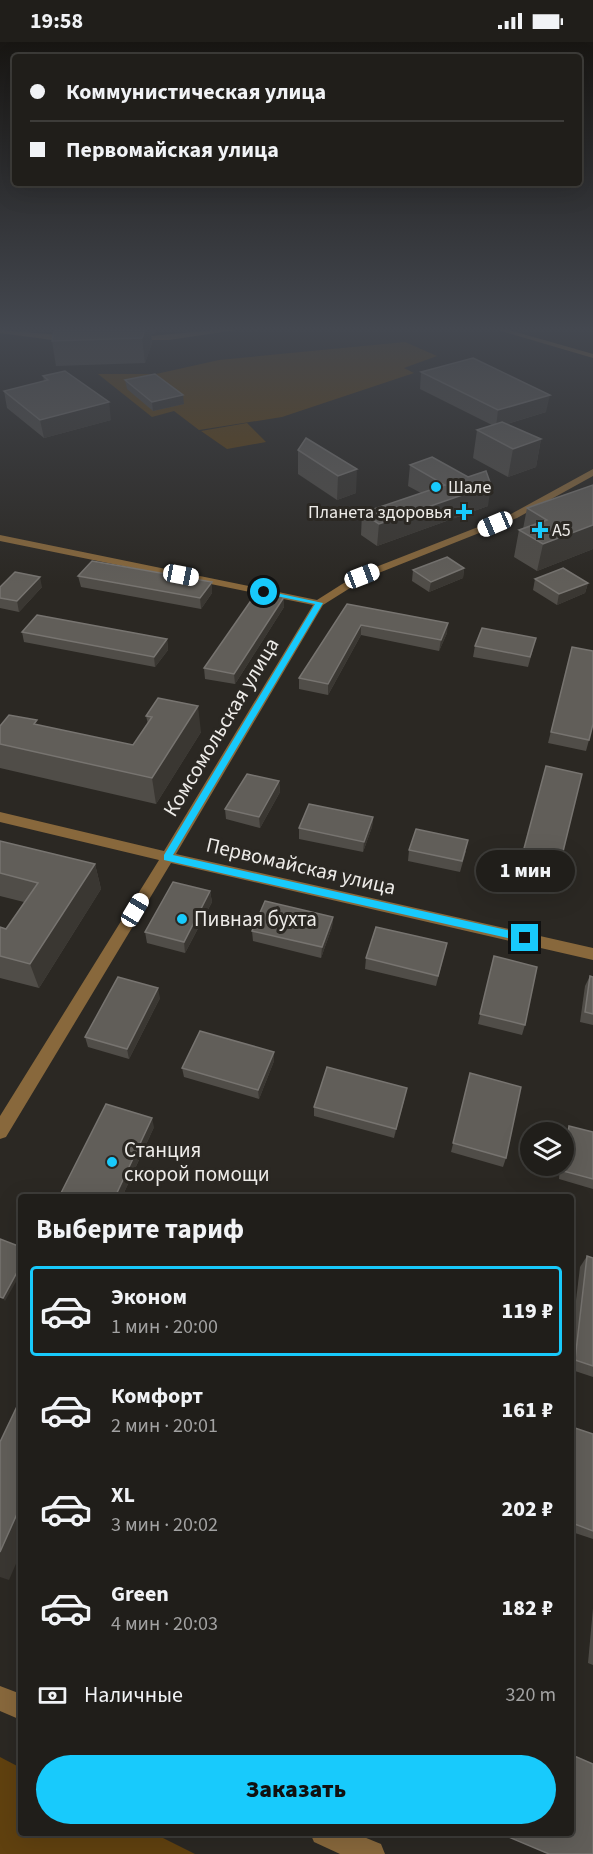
<!DOCTYPE html>
<html lang="ru">
<head>
<meta charset="utf-8">
<style>
  :root { --surface:#201e1a; --page:#282723; --text:#f1f3f6; --muted:#a2a2a2; --line:#3d3c39; --accent:#18cafc }
  body { margin:0; font-family:"Source Sans 3",sans-serif; background:var(--page); color:var(--text); height:100vh; display:flex; flex-direction:column; font-size:22px; white-space:nowrap }
  * { box-sizing:border-box; margin:0 }
  p { font-size:20px; color:var(--muted) }
  .icon { flex:none; width:33px; height:33px; fill:none; stroke:currentColor; stroke-width:2; stroke-linecap:round; stroke-linejoin:round }
  .map { position:relative; flex:1; overflow:hidden }
  .panel { position:absolute; left:18px; top:1152px; width:556px; height:642px; display:flex; flex-direction:column; background:var(--surface); border-radius:6px; box-shadow:0 6px 24px #0002,0 0 0 2px var(--line) }
  .panel>* { flex:none }
  .top-card { position:absolute; left:12px; top:12px; width:570px; height:132px; border-radius:6px; box-shadow:0 6px 24px #0002,0 0 0 2px var(--line); display:grid; align-content:center; height:132px; padding:0 18px; background:var(--surface) }
  .buttons { position:absolute; left:520px; top:1080px; display:grid; gap:12px }
  .buttons a { display:grid; place-items:center; width:54px; height:54px; border-radius:50%; background:var(--surface); box-shadow:0 6px 24px #0002,0 0 0 2px var(--line); font-size:30px }
  .end { position:absolute; width:27px; height:27px; margin:-14px; border:8px solid #18cafc; background:#111; box-shadow:0 0 0 3px #111 }
  .from { border-radius:50% }
  .bubble { position:absolute; height:42px; border-radius:21px; background:var(--surface); box-shadow:0 6px 24px #0002,0 0 0 2px var(--line); font-size:20px; font-weight:800; line-height:42px; text-align:center }
  .car { position:absolute; width:18px; height:36px; margin:-18px -9px; border-radius:8px; box-shadow:0 0 4px 2px #0007; background:linear-gradient(#fff 24%,#345 0 40%,#fff 0 76%,#345 0 86%,#fff 0) }
  .top-card b { display:flex; align-items:center; gap:21px; height:57px; font-size:22px }
  .top-card b+b { border-top:2px solid var(--line) }
  .top-card i { width:15px; height:15px; background:var(--text) }
  ul { padding:0; list-style:none }
  li { display:flex; align-items:center; gap:18px; height:90px; margin:0 12px 9px; padding:0 6px; border:3px solid transparent; border-radius:6px }
  li div { flex:1 }
  li b { display:block; font-size:22px }
  li em { font-style:normal; font-weight:800 }
  li.on { border-color:var(--accent) }
  li>.icon { width:54px; height:54px; stroke-width:1.5 }
  h2 { padding:0 18px; font-size:27px; line-height:72px }
  .pay { display:flex; align-items:center; gap:15px; height:66px; padding:0 18px; font-size:22px }
  .pay p { margin-inline-start:auto }
  .cta { display:flex; gap:12px; margin-top:auto; padding:12px 18px }
  .cta a { flex:1; height:69px; border-radius:36px; background:var(--accent); color:#111; font-size:24px; font-weight:800; line-height:69px; text-align:center }
  .status { display:flex; justify-content:space-between; align-items:center; height:42px; padding:0 30px; background:var(--surface); direction:ltr }
  .status svg { height:16px; fill:currentColor }
  .map>svg:first-child { display:block }
  .green { fill:#60410f }
  .lines { fill:none; stroke-linecap:round; stroke-linejoin:round }
  .minor { fill:#88683c; fill-rule:evenodd }
  .wall { fill:#504d48 }
  .shaded-wall { fill:#3a3732 }
  .building { fill:#615e59; stroke:#777470; stroke-width:1.5 }
  .route { fill:#18cafc }
  .poi-dot { fill:#18cafc; stroke:#2b2823; stroke-width:2 }
  .labels { text-anchor:middle; dominant-baseline:central; stroke-width:6; stroke-linejoin:round; paint-order:stroke }
  .far-poi-label { font-size:18px; fill:#eeece9; stroke:#2b2823; text-anchor:start }
  .street-label { font-size:21px; fill:#eeece9; stroke:#2b2823 }
  .poi-label { font-size:21px; fill:#eeece9; stroke:#2b2823; text-anchor:start }
</style>
</head>
<body>
<div class="status"><b>19:58</b><svg viewBox="0 0 49 12"><path d="M0 12V9h3v3zM5 12V6h3v6zM10 12V3h3v9zM15 12V0h3v12zM26 1h20v11H26zM47 4h2v5h-2z"/></svg></div>
<div class="map">
<svg width="593" height="1812" viewBox="0 0 593 1812">
  <rect width="100%" height="100%" fill="#2b2823"/>
  <g class="green">
    <path d="M405 300 437 314 404 326 414 331 282 375 199 388 174 369 152 375 98 332H156L219 318Z"/>
    <path d="M247 381 266 400 227 407 201 389Z"/>
    <path d="M0 1715 21 1726V1791H153L195 1812H0Z"/>
  </g>
  <g class="lines">
    <g class="minor">
      <path d="M0 288 71 294 74 296 52 298 0 291Z"/>
      <path d="M216 288H236L169 298H131L128 296Z"/>
      <path d="M498 288H509L593 312V316Z"/>
      <path d="M593 427V434L517 476 366 536 323 563 176 812 593 906V918L171 821 6 1095 0 1097V1074L159 818 0 780V770L164 809 313 563 0 499V493L317 558 358 532 511 472Z"/>
      <path d="M0 1644 21 1652V1678L0 1669Z"/>
      <path d="M310 1791H354L381 1802 385 1812H340L314 1800Z"/>
    </g>
  </g>
  <g class="wall">
    <path d="M54 288H156L155 292H151L152 301 145 321 56 324 52 299Z"/>
    <path d="M421 330 546 370 507 382 541 397 536 425 508 435 473 416 477 388 492 383 420 347Z"/>
    <path d="M43 334 111 378 44 396 7 366 4 349 44 339Z"/>
    <path d="M125 338 184 362 153 369 127 347Z"/>
    <path d="M306 396 356 451 337 458 298 432V408Z"/>
    <path d="M410 423 488 464 377 504 361 493 362 471 421 451 408 444Z"/>
    <path d="M593 443V507L537 529 514 515 519 488 523 487 527 466Z"/>
    <path d="M464 526 463 536 429 550 412 539 413 528Z"/>
    <path d="M78 534 212 551 201 567 81 545Z"/>
    <path d="M535 537 588 541 585 551 557 563 533 548Z"/>
    <path d="M0 545H42L19 570 0 566Z"/>
    <path d="M284 555V565L235 642 205 637 204 626Z"/>
    <path d="M347 562 447 591 439 609 361 593 328 653 299 647V636Z"/>
    <path d="M22 590 167 597 168 608 155 625 24 600Z"/>
    <path d="M475 604 533 607 528 625 473 615Z"/>
    <path d="M572 605 589 698 586 709 548 701Z"/>
    <path d="M158 656 201 690 156 762 0 726V684L133 703 148 682 146 674Z"/>
    <path d="M546 724 556 838 553 849 515 840Z"/>
    <path d="M279 739 280 750 260 786 226 777 225 767Z"/>
    <path d="M373 775 372 785 363 810 299 797V786Z"/>
    <path d="M0 799 95 822 101 847 39 946 0 936V885L6 887 24 860 0 854Z"/>
    <path d="M409 808 466 809 460 830 408 819Z"/>
    <path d="M210 849 212 860 185 911 147 901 145 890Z"/>
    <path d="M333 875 332 885 321 916 253 899 252 889Z"/>
    <path d="M447 901 436 944 365 927 366 916Z"/>
    <path d="M494 914 525 983 522 993 478 982Z"/>
    <path d="M590 934 593 935V983L580 980 585 944Z"/>
    <path d="M160 956 129 1017 88 1005 85 995Z"/>
    <path d="M274 1019 259 1057 184 1035 182 1026Z"/>
    <path d="M468 1041 506 1116 503 1125 451 1110Z"/>
    <path d="M405 1055 394 1096 314 1074V1065Z"/>
    <path d="M569 1084 593 1090V1147L559 1137 560 1124H564V1096Z"/>
    <path d="M154 1085 122 1155H63L61 1151Z"/>
    <path d="M587 1214 593 1216V1335L572 1328V1292L580 1225Z"/>
    <path d="M572 1385 593 1392V1497L572 1490Z"/>
    <path d="M593 1566V1623L588 1621Z"/>
  </g>
  <g class="shaded-wall">
    <path d="M145 288H150L152 301 145 321 142 296Z"/>
    <path d="M183 353 184 362 153 369 152 360Z"/>
    <path d="M550 353 546 370 496 385 498 368Z"/>
    <path d="M109 360 111 378 44 396 40 378Z"/>
    <path d="M541 397 536 425 508 435 513 407Z"/>
    <path d="M357 427 356 451 337 458 338 434Z"/>
    <path d="M491 443 488 464 377 504 379 482Z"/>
    <path d="M593 483V507L537 529 543 502Z"/>
    <path d="M464 526 463 536 429 550 431 540Z"/>
    <path d="M40 535 42 545 19 570 17 559Z"/>
    <path d="M212 540V551L201 567 200 556Z"/>
    <path d="M588 541 585 551 557 563 559 552Z"/>
    <path d="M284 555V565L235 642 234 632Z"/>
    <path d="M448 581 447 591 439 609 441 598Z"/>
    <path d="M361 583V593L328 653V642Z"/>
    <path d="M167 597 168 608 155 625 154 615Z"/>
    <path d="M198 664 201 690 156 762 152 736Z"/>
    <path d="M279 739 280 750 260 786 259 775Z"/>
    <path d="M373 775 372 785 363 810 364 800Z"/>
    <path d="M95 822 101 847 39 946 30 922Z"/>
    <path d="M210 849 212 860 185 911 184 900Z"/>
    <path d="M333 875 332 885 321 916 322 905Z"/>
    <path d="M158 946 160 956 129 1017 127 1007Z"/>
    <path d="M274 1010V1019L259 1057 258 1048Z"/>
    <path d="M407 1046 405 1055 394 1096 396 1087Z"/>
    <path d="M152 1076 154 1085 122 1155H115Z"/>
    <path d="M21 1223V1231L5 1259 3 1256Z"/>
    <path d="M21 1463V1510L9 1538 0 1535V1510Z"/>
  </g>
  <g class="building">
    <path d="M54 288H145L142 296 52 299Z"/>
    <path d="M473 316 550 353 498 368 421 330Z"/>
    <path d="M65 329 109 360 40 378 4 349 48 338 43 334Z"/>
    <path d="M155 332 183 353 152 360 125 338Z"/>
    <path d="M502 380 541 397 513 407 477 388Z"/>
    <path d="M306 396 357 427 338 434 298 408Z"/>
    <path d="M432 415 468 435 486 429 491 443 379 482 362 471 445 443 410 423Z"/>
    <path d="M593 443V483L543 502 519 488 547 478 527 466Z"/>
    <path d="M447 515 464 526 431 540 413 528Z"/>
    <path d="M92 519 212 540 200 556 78 534Z"/>
    <path d="M563 526 588 541 559 552 535 537Z"/>
    <path d="M15 530 40 535 17 559 0 556V545Z"/>
    <path d="M257 550 284 555 234 632 204 626Z"/>
    <path d="M347 562 448 581 441 598 361 583 328 642 299 636Z"/>
    <path d="M37 573 167 597 154 615 22 590Z"/>
    <path d="M482 586 536 596 530 615 475 604Z"/>
    <path d="M572 605 593 609V682L589 698 551 690Z"/>
    <path d="M158 656 198 664 152 736 0 702V684L9 673 37 678 34 682 133 703 152 675 146 674Z"/>
    <path d="M546 724 582 732 556 838 518 829Z"/>
    <path d="M247 732 279 739 259 775 225 767Z"/>
    <path d="M309 762 373 775 364 800 299 786Z"/>
    <path d="M416 787 468 798 462 819 409 808Z"/>
    <path d="M0 799 95 822 30 922 0 914V885L6 887 38 841 0 831Z"/>
    <path d="M173 840 210 849 184 900 145 890Z"/>
    <path d="M265 859 333 875 322 905 252 889Z"/>
    <path d="M376 885 447 901 438 934 366 916Z"/>
    <path d="M494 914 537 925 525 983 480 972Z"/>
    <path d="M590 934 593 935V972L585 970Z"/>
    <path d="M118 935 158 946 127 1007 85 995Z"/>
    <path d="M200 989 274 1010 258 1048 182 1026Z"/>
    <path d="M327 1025 407 1046 396 1087 314 1065Z"/>
    <path d="M470 1031 521 1045 506 1116 453 1101Z"/>
    <path d="M106 1062 152 1076 115 1155H72L61 1151Z"/>
    <path d="M569 1084 593 1090V1137L563 1129Z"/>
    <path d="M0 1197 21 1205V1223L3 1256 0 1255Z"/>
    <path d="M587 1214 593 1216V1324L575 1318Z"/>
    <path d="M21 1356V1463L0 1510V1400Z"/>
    <path d="M572 1385 593 1392V1489L572 1481Z"/>
    <path d="M572 1713 593 1722V1812H549L499 1791H572Z"/>
  </g>
  <linearGradient id="sky" x2="0" y2="1"><stop stop-color="#181613"/><stop offset="0.53" stop-color="#444850"/><stop offset="1" stop-color="#444850" stop-opacity="0"/></linearGradient>
  <rect width="593" height="542" fill="url(#sky)"/>
  <path class="route" d="M262 548 323 561 173 813 525 892 529 893V899L525 900 164 818V813L315 562 262 551Z"/>
  <g class="poi-dot">
    <circle cx="436" cy="445" r="6"/>
    <path d="M461 461h6v6h6v6h-6v6h-6v-6h-6v-6h6z"/>
    <path d="M537 479h6v6h6v6h-6v6h-6v-6h-6v-6h6z"/>
    <circle cx="182" cy="877" r="6"/>
    <circle cx="112" cy="1120" r="6"/>
  </g>
  <g class="labels">
    <g class="far-poi-label">
      <text x="448" y="445">Шале</text>
      <text x="452" y="470" text-anchor="end">Планета здоровья</text>
      <text x="552" y="488">А5</text>
    </g>
    <g class="street-label">
      <text transform="translate(221 685) rotate(-59)">Комсомольская улица</text>
      <text transform="translate(301 824) rotate(13)">Первомайская улица</text>
    </g>
    <g class="poi-label">
      <text x="194" y="877">Пивная бухта</text>
      <text x="124" y="1108">Станция<tspan x="124" dy="24">скорой помощи</tspan></text>
    </g>
  </g>
</svg>
<div class="buttons">
<a><svg class="icon" aria-label="layers" viewBox="0 0 24 24"><path d="M12 4l9 5-9 5-9-5zM3 14l9 5 9-5"/></svg></a>
</div>
<i class="end from" style="left:264px;top:550px"></i>
<i class="end" style="left:525px;top:896px"></i>
<div class="bubble" style="left:476px;top:808px;width:99px">1 мин</div>
<i class="car" style="left:495px;top:482px;rotate:247deg"></i>
<i class="car" style="left:181px;top:533px;rotate:101deg"></i>
<i class="car" style="left:362px;top:534px;rotate:69deg"></i>
<i class="car" style="left:135px;top:868px;rotate:31deg"></i>
<div class="top-card">
<b><i class="from"></i>Коммунистическая улица</b>
<b><i></i>Первомайская улица</b>
</div>
<section class="panel">
<h2>Выберите тариф</h2>
<ul>
<li class="on"><svg class="icon" aria-label="car" viewBox="0 0 24 24"><path d="M5 17H2v-5l4-1 3-4h7l3 4 3 1v5h-3M9 17h6M6 11h13"/><circle cx="7" cy="17" r="2"/><circle cx="17" cy="17" r="2"/></svg><div><b>Эконом</b><p>1 мин · 20:00</p></div><em>119 ₽</em></li>
<li><svg class="icon" aria-label="car" viewBox="0 0 24 24"><path d="M5 17H2v-5l4-1 3-4h7l3 4 3 1v5h-3M9 17h6M6 11h13"/><circle cx="7" cy="17" r="2"/><circle cx="17" cy="17" r="2"/></svg><div><b>Комфорт</b><p>2 мин · 20:01</p></div><em>161 ₽</em></li>
<li><svg class="icon" aria-label="car" viewBox="0 0 24 24"><path d="M5 17H2v-5l4-1 3-4h7l3 4 3 1v5h-3M9 17h6M6 11h13"/><circle cx="7" cy="17" r="2"/><circle cx="17" cy="17" r="2"/></svg><div><b>XL</b><p>3 мин · 20:02</p></div><em>202 ₽</em></li>
<li><svg class="icon" aria-label="car" viewBox="0 0 24 24"><path d="M5 17H2v-5l4-1 3-4h7l3 4 3 1v5h-3M9 17h6M6 11h13"/><circle cx="7" cy="17" r="2"/><circle cx="17" cy="17" r="2"/></svg><div><b>Green</b><p>4 мин · 20:03</p></div><em>182 ₽</em></li>
</ul>
<div class="pay"><svg class="icon" aria-label="cash" viewBox="0 0 24 24"><path d="M3 7h18v10H3z"/><circle cx="12" cy="12" r="2"/></svg>Наличные<p>320 m</p></div>
<div class="cta"><a>Заказать</a></div>
</section>
</div>
</body>
</html>
